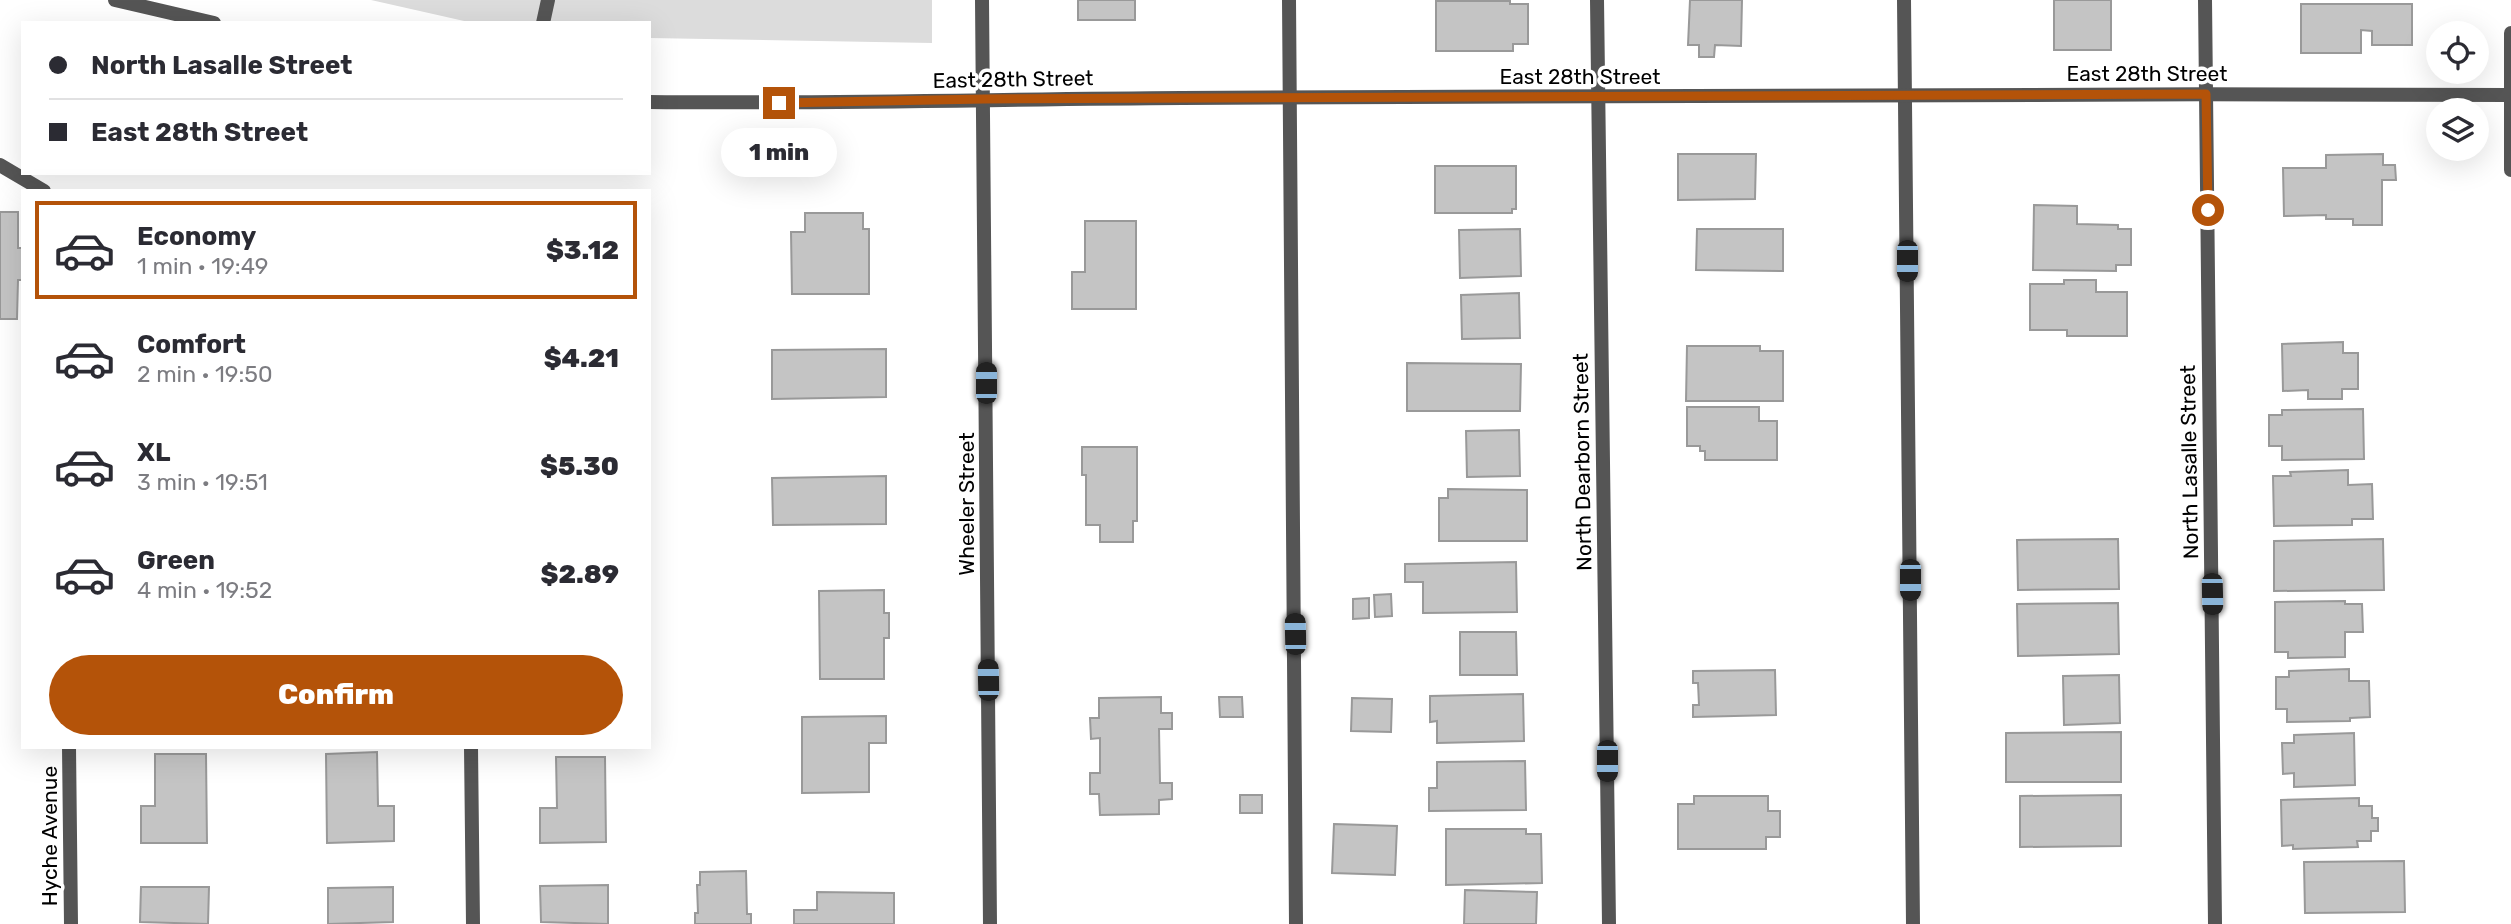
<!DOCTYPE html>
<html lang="en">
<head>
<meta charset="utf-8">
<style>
  :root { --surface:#fff; --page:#f7f7f7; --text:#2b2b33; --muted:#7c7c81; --line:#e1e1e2; --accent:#b45309 }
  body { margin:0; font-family:Rubik,sans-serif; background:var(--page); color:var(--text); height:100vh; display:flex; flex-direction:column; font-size:26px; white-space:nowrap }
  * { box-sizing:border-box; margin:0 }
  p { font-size:23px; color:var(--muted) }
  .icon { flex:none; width:38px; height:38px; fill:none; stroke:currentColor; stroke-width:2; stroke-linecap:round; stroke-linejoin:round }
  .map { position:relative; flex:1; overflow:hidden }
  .sheet { position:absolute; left:21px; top:189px; width:630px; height:560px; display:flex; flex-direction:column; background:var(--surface); border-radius:0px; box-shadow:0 7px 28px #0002 }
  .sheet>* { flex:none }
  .top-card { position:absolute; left:21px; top:21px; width:630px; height:154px; border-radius:0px; box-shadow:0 7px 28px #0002; display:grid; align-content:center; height:154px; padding:0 28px; background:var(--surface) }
  .fabs { position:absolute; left:2426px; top:21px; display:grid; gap:14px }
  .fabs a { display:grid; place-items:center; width:63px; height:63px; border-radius:50%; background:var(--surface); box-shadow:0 7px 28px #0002; font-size:35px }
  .end { position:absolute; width:32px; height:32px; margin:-16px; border:9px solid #b45309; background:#fff; box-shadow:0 0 0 4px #fff }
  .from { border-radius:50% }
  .bubble { position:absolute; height:49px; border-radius:24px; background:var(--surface); box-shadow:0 7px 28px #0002; font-size:23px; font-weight:800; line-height:49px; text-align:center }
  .car { position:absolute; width:21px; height:42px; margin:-21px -10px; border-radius:9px; box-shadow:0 0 5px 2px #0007; background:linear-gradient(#222 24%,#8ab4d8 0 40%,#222 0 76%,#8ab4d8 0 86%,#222 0) }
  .top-card b { display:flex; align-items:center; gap:24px; height:66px; font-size:26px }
  .top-card b+b { border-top:2px solid var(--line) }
  .top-card i { width:18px; height:18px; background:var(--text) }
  ul { padding:12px 0 0; list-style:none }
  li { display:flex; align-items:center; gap:21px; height:98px; margin:0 14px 10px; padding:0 14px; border:4px solid transparent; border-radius:0px }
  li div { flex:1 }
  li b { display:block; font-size:26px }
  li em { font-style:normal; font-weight:800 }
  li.on { border-color:var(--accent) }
  li>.icon { width:63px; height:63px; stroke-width:1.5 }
  .primary-button { display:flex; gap:14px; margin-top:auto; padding:14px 28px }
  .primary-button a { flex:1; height:80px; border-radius:42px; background:var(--accent); color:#fff; font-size:28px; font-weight:800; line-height:80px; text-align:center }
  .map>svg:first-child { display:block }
  .green { fill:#dcdcdc }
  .building { fill:#c4c4c4; stroke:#999; stroke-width:2 }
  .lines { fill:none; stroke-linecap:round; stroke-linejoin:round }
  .service { stroke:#555; stroke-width:14 }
  .minor { stroke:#555; stroke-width:14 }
  .route { stroke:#b45309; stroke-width:9 }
  .labels { text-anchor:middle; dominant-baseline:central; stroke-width:7; stroke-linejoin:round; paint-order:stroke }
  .street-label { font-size:21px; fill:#000; stroke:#fff }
</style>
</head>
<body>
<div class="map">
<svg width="2511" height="924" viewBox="0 0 2511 924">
  <rect width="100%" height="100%" fill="#fff"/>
  <path class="green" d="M371 0H932V43L649 38V23H473Z"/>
  <g class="building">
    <rect x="1078" y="0" width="57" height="20"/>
    <path d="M1690 0H1742L1741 46 1715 45 1714 57H1699V45H1688Z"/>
    <rect x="2054" y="0" width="57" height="50"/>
    <path d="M1436 1H1510V4H1528V44H1513V51H1436Z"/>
    <path d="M2301 4H2412V45H2372V31L2361 30V53H2301Z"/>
    <path d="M1678 154H1756L1755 199 1678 200Z"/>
    <path d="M2383 154V165H2395L2396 180H2382V225H2353V219H2326V215L2284 216 2283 168H2326V155Z"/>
    <path d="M1435 166H1516V209H1512V213H1435Z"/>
    <path d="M2034 205 2077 206V224L2118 225V229H2131V265H2116V271L2033 270Z"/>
    <path d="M0 212H18V248H23V280H18L17 319H0Z"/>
    <path d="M805 213H863V229H869V294H792L791 232H805Z"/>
    <path d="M1085 221H1136V309H1072V272H1085Z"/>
    <path d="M1520 229 1521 276 1460 278 1459 230Z"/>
    <path d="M1697 229H1783V271L1696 270Z"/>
    <path d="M2064 280H2096V292H2127V336H2067V330H2030V284H2064Z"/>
    <path d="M1519 293 1520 338 1462 339 1461 295Z"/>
    <path d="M2343 342V353H2358V389H2342V399H2308V390L2283 391 2282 344Z"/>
    <path d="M1687 346H1760V351H1783V401H1686Z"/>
    <path d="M886 349V397L772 399V350Z"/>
    <path d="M1407 363 1521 364 1520 411H1407Z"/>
    <path d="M1687 407H1759V421H1777V460H1705V451H1700V446H1687Z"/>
    <path d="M2363 409 2364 459 2282 460V446H2269V415H2282V410Z"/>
    <path d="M1519 430 1520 476 1467 477 1466 431Z"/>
    <path d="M1082 447H1137V521H1133V542H1100V525H1086V475H1082Z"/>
    <path d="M2348 470V485L2372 484 2373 519H2352V525L2274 526 2273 476H2291L2290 472Z"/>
    <path d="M886 476V524L773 525 772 478Z"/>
    <path d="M1448 489 1527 490V541H1439V498H1448Z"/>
    <path d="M2118 539 2119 589 2018 590 2017 540Z"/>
    <path d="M2383 539 2384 590 2274 591V541Z"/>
    <path d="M1516 562 1517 612 1423 613V582H1405V564Z"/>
    <path d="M884 590V613H889V638H884V679H820L819 591Z"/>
    <path d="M1391 594 1392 616 1375 617 1374 595Z"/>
    <path d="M1369 598V618L1353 619V599Z"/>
    <path d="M2345 601V604H2362L2363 632H2345V657L2288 658V652H2275V602Z"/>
    <path d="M2118 603 2119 654 2018 656 2017 604Z"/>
    <path d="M1460 632H1516L1517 675H1460Z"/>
    <path d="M2349 669V681H2369L2370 717 2350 718V721L2287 722V709H2276V677H2289V671Z"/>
    <path d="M1775 670 1776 715 1693 717V705H1699L1698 683H1693V671Z"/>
    <path d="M2119 675 2120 723 2064 725 2063 676Z"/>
    <path d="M1523 694 1524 741 1437 743V721L1430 722V696Z"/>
    <path d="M1161 697V713H1172V729H1159L1160 783H1172V799L1159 800V814L1100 815 1099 794H1090V773H1100V738L1091 739 1090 718H1099V698Z"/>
    <path d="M1219 697H1242L1243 717H1220Z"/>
    <path d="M1352 698 1392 699 1391 732 1351 731Z"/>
    <path d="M886 716V743H869V792L802 793V717Z"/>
    <path d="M2121 732V782H2006V733Z"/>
    <path d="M2354 733 2355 785 2294 787V773L2283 774 2282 743H2294V735Z"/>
    <path d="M377 752 378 806H394V841L327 843 326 754Z"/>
    <path d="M155 754H206L207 843H141V806H155Z"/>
    <path d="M556 757H605L606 842 540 843V808H557Z"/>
    <path d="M1525 761 1526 810 1429 811V788H1437V762Z"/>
    <rect x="1240" y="795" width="22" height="18"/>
    <path d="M2121 795V846L2020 847V796Z"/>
    <path d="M1694 796H1768V811H1780V837H1766V849H1678V804H1694Z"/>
    <path d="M2359 798V806H2372V818H2378V831H2371V841H2357L2358 847 2293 849V845L2282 846 2281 800Z"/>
    <path d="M1334 824 1397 826 1395 875 1332 873Z"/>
    <path d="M1446 829H1526V834H1541L1542 883 1446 885Z"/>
    <path d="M2404 861 2405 912 2305 913 2304 862Z"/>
    <path d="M746 871 747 914H751V924H695V913H698L697 885H700V872Z"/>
    <path d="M608 885V924L541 922 540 886Z"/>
    <path d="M141 887H209L208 924 140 922Z"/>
    <path d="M393 887V922L328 924V888Z"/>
    <path d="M1465 890 1537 892 1536 924H1464Z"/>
    <path d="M817 892 894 893V924H794V910H817Z"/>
  </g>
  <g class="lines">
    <g class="service">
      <path d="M1289 0 1296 924"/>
      <path d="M1904 0 1913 924"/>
      <path d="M543 23 548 0"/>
      <path d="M2511 33V170"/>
      <path d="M0 165 44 191"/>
    </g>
    <g class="minor">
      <path d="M115 0 214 23"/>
      <path d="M982 0 990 924"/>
      <path d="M1597 0 1609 924"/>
      <path d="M2205 0 2215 924"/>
      <path d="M649 102C827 104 1005 99 1182 98 1625 96 2068 93 2511 95"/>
      <path d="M69 747 71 924"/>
      <path d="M471 747 473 924"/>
    </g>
  </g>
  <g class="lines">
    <path class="route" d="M779 103 984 99 2206 94 2208 210"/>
  </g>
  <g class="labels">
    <g class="street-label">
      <text x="2147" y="73">East 28th Street</text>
      <text x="1580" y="76">East 28th Street</text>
      <text transform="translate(1013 79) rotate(-1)">East 28th Street</text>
      <text transform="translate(1582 462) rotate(-91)">North Dearborn Street</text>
      <text transform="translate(2189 462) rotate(-91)">North Lasalle Street</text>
      <text transform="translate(966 504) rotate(-90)">Wheeler Street</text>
      <text transform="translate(49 836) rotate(-90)">Hyche Avenue</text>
    </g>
  </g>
</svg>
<div class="fabs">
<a><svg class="icon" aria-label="locate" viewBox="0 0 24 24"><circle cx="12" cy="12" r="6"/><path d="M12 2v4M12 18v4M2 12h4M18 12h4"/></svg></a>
<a><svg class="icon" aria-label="layers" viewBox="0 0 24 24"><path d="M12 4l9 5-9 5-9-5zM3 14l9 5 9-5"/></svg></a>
</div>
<i class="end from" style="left:2208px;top:210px"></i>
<i class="end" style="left:779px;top:103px"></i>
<div class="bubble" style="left:721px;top:128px;width:116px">1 min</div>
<i class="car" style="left:1907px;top:261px;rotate:180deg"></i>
<i class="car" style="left:986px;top:383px;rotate:0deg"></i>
<i class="car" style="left:1910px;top:580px;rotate:180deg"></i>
<i class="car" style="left:2212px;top:594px;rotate:179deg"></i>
<i class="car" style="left:1295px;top:634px;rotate:359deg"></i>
<i class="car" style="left:988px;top:680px;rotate:359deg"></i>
<i class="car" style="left:1607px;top:761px;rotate:180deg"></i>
<div class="top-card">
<b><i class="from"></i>North Lasalle Street</b>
<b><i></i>East 28th Street</b>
</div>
<section class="sheet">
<ul>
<li class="on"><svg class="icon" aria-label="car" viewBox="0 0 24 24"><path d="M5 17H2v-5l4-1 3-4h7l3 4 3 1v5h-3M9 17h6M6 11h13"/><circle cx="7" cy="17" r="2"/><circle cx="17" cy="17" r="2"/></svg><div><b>Economy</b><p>1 min · 19:49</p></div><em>$3.12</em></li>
<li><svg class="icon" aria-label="car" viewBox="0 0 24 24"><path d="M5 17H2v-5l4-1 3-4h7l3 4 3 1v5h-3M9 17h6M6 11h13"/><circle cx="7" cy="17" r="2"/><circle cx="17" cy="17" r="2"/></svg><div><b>Comfort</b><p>2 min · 19:50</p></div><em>$4.21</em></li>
<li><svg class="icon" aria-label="car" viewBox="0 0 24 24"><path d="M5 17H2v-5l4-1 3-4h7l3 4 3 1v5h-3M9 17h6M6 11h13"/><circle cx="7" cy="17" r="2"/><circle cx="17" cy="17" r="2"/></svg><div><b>XL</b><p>3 min · 19:51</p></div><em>$5.30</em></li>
<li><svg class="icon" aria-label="car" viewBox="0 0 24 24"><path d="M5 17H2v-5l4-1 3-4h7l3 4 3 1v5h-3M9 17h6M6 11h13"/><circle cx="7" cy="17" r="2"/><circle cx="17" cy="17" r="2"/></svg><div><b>Green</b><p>4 min · 19:52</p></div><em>$2.89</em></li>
</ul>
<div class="primary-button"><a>Confirm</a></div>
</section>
</div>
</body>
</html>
